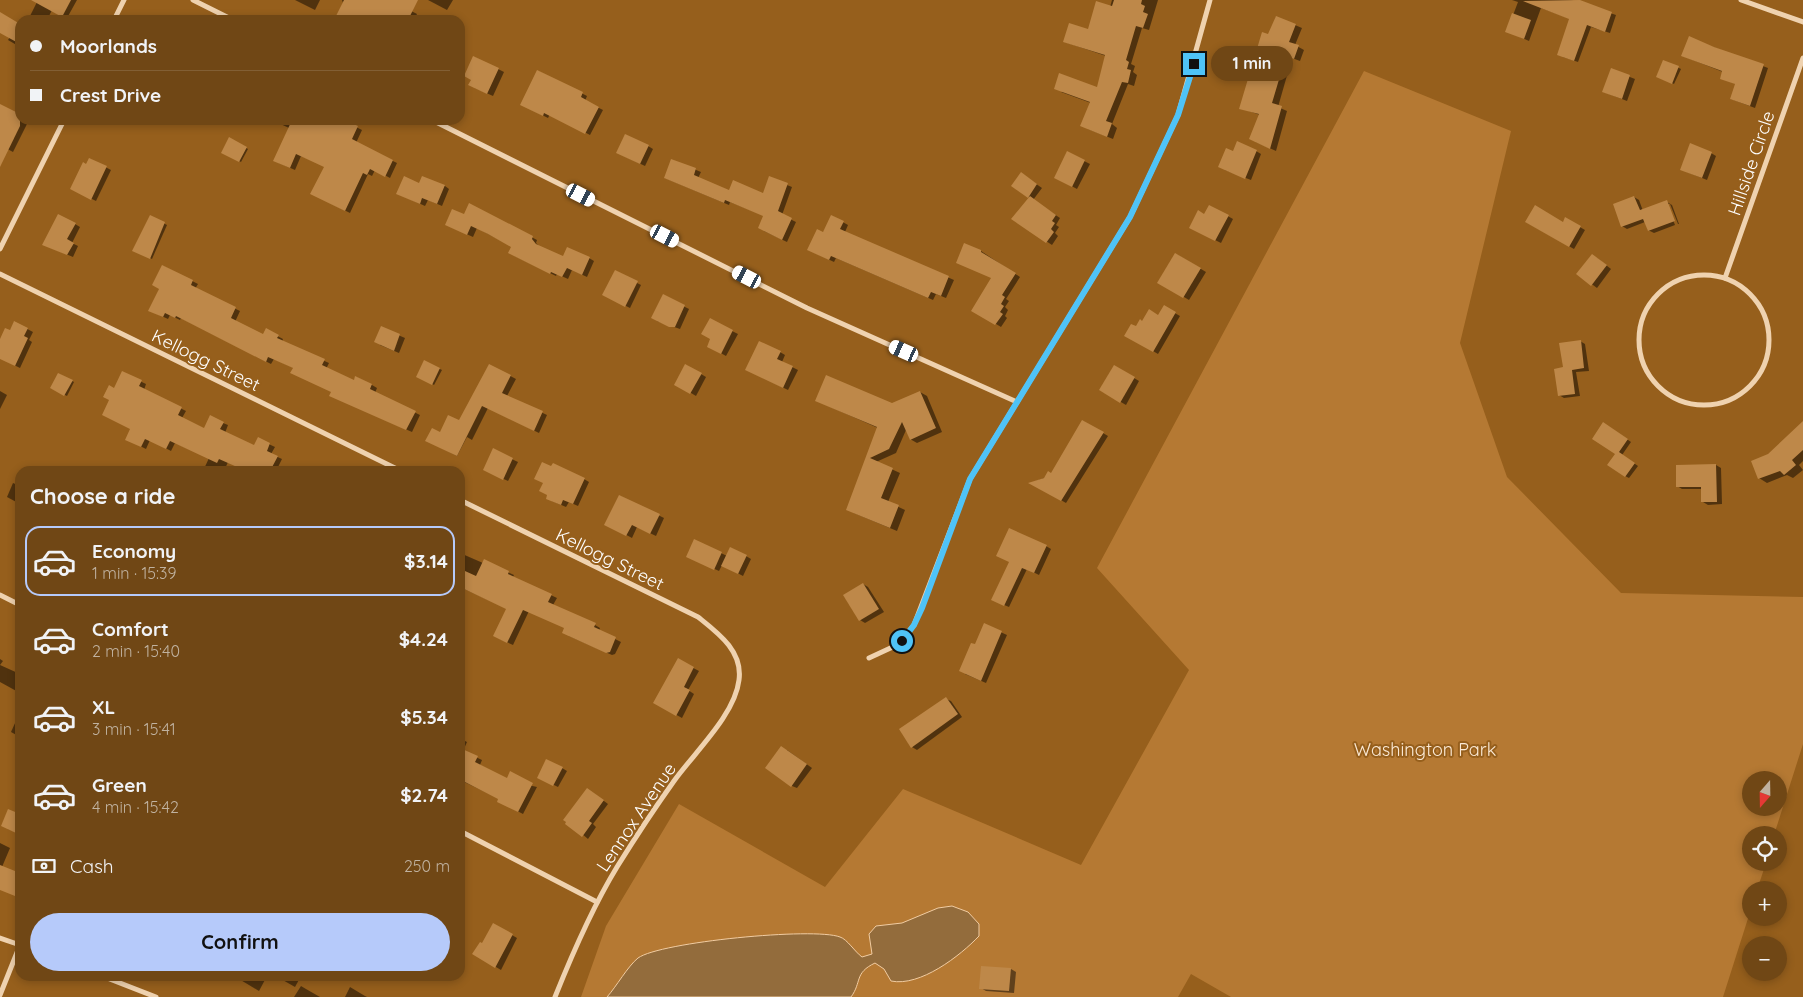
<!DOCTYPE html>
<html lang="en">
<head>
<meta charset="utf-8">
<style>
  :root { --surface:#704715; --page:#785122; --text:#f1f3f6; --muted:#c0b2a0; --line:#825f34; --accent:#b6cafa }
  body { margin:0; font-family:Quicksand,sans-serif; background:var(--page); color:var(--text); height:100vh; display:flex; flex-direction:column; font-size:19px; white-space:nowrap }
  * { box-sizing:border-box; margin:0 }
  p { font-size:16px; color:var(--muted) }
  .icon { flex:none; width:28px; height:28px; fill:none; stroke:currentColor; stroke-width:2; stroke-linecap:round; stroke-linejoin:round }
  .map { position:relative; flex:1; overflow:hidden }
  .details { position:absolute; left:15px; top:466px; width:450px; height:515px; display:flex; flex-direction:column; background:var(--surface); border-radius:15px; box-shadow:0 2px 8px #0003 }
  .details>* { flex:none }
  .guide { position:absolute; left:15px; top:15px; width:450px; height:110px; border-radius:15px; box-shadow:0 2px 8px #0003; display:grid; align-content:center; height:110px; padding:0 15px; background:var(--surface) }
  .needle { width:32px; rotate:200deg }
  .controls { position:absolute; left:1742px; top:771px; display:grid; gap:10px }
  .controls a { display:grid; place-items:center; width:45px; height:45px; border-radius:50%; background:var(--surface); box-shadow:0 2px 8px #0003; font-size:25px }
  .end { position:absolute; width:22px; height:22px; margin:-11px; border:6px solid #4fc3f7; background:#111; box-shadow:0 0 0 2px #111 }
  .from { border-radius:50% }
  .bubble { position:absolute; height:35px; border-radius:18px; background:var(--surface); box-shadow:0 2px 8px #0003; font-size:16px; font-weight:700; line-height:35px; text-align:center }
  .car { position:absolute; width:15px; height:30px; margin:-15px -8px; border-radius:6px; box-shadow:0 0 4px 1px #0007; background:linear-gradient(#fff 24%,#345 0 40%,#fff 0 76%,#345 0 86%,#fff 0) }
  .guide b { display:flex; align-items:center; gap:18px; height:48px; font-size:19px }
  .guide b+b { border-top:1px solid var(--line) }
  .guide i { width:12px; height:12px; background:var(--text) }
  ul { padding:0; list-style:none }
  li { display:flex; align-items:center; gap:15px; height:70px; margin:0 10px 8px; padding:0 5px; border:2px solid transparent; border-radius:15px }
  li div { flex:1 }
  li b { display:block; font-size:19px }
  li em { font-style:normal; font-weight:700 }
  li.current { border-color:var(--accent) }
  li>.icon { width:45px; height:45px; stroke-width:1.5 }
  h2 { padding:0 15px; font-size:22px; line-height:60px }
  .pay { display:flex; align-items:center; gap:12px; height:55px; padding:0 15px; font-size:19px }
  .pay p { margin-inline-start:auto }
  .action { display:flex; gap:10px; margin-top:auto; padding:10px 15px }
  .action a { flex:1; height:58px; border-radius:30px; background:var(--accent); color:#111; font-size:20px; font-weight:700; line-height:58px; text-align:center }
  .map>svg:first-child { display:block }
  .green { fill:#b57933; fill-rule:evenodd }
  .water { fill:#936c3c; stroke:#f1cca2 }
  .shadow { fill:#0007 }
  .building { fill:#be8849 }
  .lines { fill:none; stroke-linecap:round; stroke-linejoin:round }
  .minor { stroke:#efd2af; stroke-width:5 }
  .route { stroke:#4fc3f7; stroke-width:6 }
  .labels { text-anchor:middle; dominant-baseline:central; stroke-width:4; stroke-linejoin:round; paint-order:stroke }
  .street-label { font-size:18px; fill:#fff; stroke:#965f1c }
  .park-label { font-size:18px; fill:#fbead6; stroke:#965f1c }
</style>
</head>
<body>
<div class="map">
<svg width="1803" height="997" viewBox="0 0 1803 997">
  <rect width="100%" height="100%" fill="#965f1c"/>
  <path class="green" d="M1364 71 1511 131 1460 343 1507 477 1621 593 1803 597V744L1774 835H1751V862L1766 863 1757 890H1751V909L1723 997H1231L1191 974 1178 997H581L606 926 679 804 825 887 903 789 1081 865 1189 670 1097 568ZM1751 780H1779V808H1751Z"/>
  <path class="water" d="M952 906 968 912 979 924V936C960 956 920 987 891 981L884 969 875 963C854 973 862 982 851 997H607C616 987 628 966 638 958 660 942 814 927 840 937 847 939 855 952 862 957L872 954 869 934 876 926 902 923 938 908Z"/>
  <g class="shadow">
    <path d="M38 0H77L67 18 52 10 47 20H28Z"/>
    <path d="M295 0H320L315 10Z"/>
    <path d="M342 0H390L417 14 414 20H336L343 3Z"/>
    <path d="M428 0H453L447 10Z"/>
    <path d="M1112 0H1158L1149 30 1142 28 1131 64 1135 66 1133 72 1137 75 1134 86 1128 84 1112 124 1117 128 1113 139 1088 129 1091 103 1061 92 1098 88 1106 56 1065 42 1089 30 1110 7Z"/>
    <path d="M1512 0H1571L1616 15 1610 33 1591 27 1578 62 1563 57 1571 19 1541 8 1529 41 1507 31 1518 2Z"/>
    <path d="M0 14 20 26V47L8 40 10 37 0 31Z"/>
    <path d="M1276 17 1302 28 1295 45 1304 50 1300 61 1292 58 1278 107 1287 111 1276 151 1256 142 1260 115 1241 108Z"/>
    <path d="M1689 38 1768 68 1755 108 1731 99 1736 84 1721 78 1723 72 1683 56Z"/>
    <path d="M474 57 504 72 493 96 475 88 472 80Z"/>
    <path d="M1664 61 1681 69 1674 84 1657 76Z"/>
    <path d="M1612 70 1635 79 1627 101 1604 92Z"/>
    <path d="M538 71 587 96 585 101 603 110 590 135 550 114 548 118 526 107Z"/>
    <path d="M0 109 20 115V120H29L13 152 0 145Z"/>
    <path d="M135 120H145L143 124Z"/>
    <path d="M272 120H342L362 130 356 143 397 163 390 178 375 170 372 176 368 174 350 213 316 196 326 166 301 156 295 170 279 163 289 128Z"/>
    <path d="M230 139 248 149 241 162 223 153Z"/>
    <path d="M648 146 653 149 645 166 622 155Z"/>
    <path d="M1256 151 1261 154 1251 180 1225 170 1234 152Z"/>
    <path d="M1068 153 1090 164 1077 189 1060 180Z"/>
    <path d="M1711 153 1716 156 1707 180 1687 172Z"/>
    <path d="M90 159 111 170 96 201 76 191Z"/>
    <path d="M672 160 701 172 698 178 730 191 763 195 769 178 792 187 782 215 796 222 787 242 764 231 765 216 730 202 729 205 665 178Z"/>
    <path d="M1026 177 1042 188 1033 200 1060 218 1056 225 1059 227 1055 233 1058 236 1052 245 1013 219 1030 198 1013 186Z"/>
    <path d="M420 184 445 186 449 189 442 206 428 200 425 206 403 196Z"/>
    <path d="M1634 197 1639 200 1643 211 1667 202 1672 205 1679 224H1678L1670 204H1667L1675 225 1654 233 1648 230 1645 222 1627 229 1622 226Z"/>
    <path d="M470 205 537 240 536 243 540 247 563 258H589L594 261 587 277 572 270 568 279 557 274 556 276 515 256 513 247 477 228 473 237 451 227 465 216Z"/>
    <path d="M1210 206 1233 219 1221 243 1195 230Z"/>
    <path d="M832 216 848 225 845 232 954 280 946 298 936 294 933 300 836 258 834 262 813 252Z"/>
    <path d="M151 217 167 225 152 259 134 250Z"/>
    <path d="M1566 219 1585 230 1574 249 1526 222 1563 223Z"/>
    <path d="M75 224 80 227 72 243 78 246 73 257 49 247Z"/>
    <path d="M981 251 1020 277 1006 299 1009 301 1005 307 1008 310 1005 316 1007 318 1001 327 973 310 993 278 957 262Z"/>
    <path d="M1176 254 1206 272 1189 300 1159 282Z"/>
    <path d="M1597 258 1611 269 1597 288 1578 274Z"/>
    <path d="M163 266 198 284 195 289 240 311 235 322 263 336 266 330 283 339 282 342 329 363 326 369 354 381 356 377 372 385 377 388 375 393 420 415 412 432 336 398 332 392 294 368 274 359 271 364 181 318 180 320 170 315 168 319 155 313Z"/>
    <path d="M615 272 641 285 630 308 604 295Z"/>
    <path d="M663 296 689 309 680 329 657 321Z"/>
    <path d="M1164 307 1180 316 1158 354 1126 335 1143 323 1159 316Z"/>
    <path d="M710 320 738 334 726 356 708 346 712 339Z"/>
    <path d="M14 322 33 332 29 340 32 342 20 368 0 358V342L10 331Z"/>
    <path d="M382 328 405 338 399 353 380 345Z"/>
    <path d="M1580 341 1585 344 1589 371 1576 372 1580 396 1564 398 1559 395Z"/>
    <path d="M780 352 785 355 782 362 798 370 788 390 751 372Z"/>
    <path d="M425 362 442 370 434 385 418 376Z"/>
    <path d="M489 365 516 379 507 396 547 415 539 433 488 408 472 440 467 437 457 456 432 443 440 434 460 422Z"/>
    <path d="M686 365 706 377 696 396 676 384Z"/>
    <path d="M1114 366 1139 381 1126 405 1100 390Z"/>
    <path d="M123 373 146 384 144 390 186 411 182 418 205 429 223 423 228 425 225 433 255 446 258 439 275 447 271 454 282 459 276 471H248L228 462 224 471H203L209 458 175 443 171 451 150 440 146 449 132 442V429L115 389Z"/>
    <path d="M59 374 74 382 67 396 51 388Z"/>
    <path d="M0 391 7 395 0 409Z"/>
    <path d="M920 392 927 396 942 432 917 443 910 439 906 430 896 453 876 462 900 473 888 502 905 510 897 531 854 513 878 428 824 404H892Z"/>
    <path d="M1083 421 1108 436 1066 503 1031 483 1052 475Z"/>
    <path d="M1608 426 1631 442 1622 455 1638 466 1629 478 1625 476Z"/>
    <path d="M1803 426V461L1799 465 1803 470 1793 478 1787 475 1767 483 1759 478 1768 455Z"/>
    <path d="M493 450 518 462 508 481 489 472Z"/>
    <path d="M1716 465 1721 468 1722 504 1708 505 1703 502 1702 489H1682L1677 486Z"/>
    <path d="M584 479 589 482 578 506 569 502 566 507 552 501Z"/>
    <path d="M13 483 20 486V504L7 497Z"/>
    <path d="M620 496 664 518 656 536 637 527 632 538 606 524Z"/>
    <path d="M1046 546 1051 549 1039 575 1027 569 1009 607 997 602 1010 562Z"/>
    <path d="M460 553 483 563 484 561 514 575 513 577 557 598 553 605 595 625 600 628 599 631 621 642 615 654 612 655 569 636 566 628 529 611 513 645 500 639 508 609 460 587Z"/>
    <path d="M721 553 727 556H746L751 559 743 576 722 565 719 571 693 559Z"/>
    <path d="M863 584 868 587 884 612 865 623 860 620Z"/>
    <path d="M985 625 1007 635 986 683 965 674Z"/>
    <path d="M0 659 3 661 0 665 20 674V693L0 682Z"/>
    <path d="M678 660 699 671 688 690 694 694 682 718 655 703Z"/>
    <path d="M946 699 951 701 962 717 917 750 912 747Z"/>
    <path d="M20 712V737L11 732Z"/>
    <path d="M460 731 463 733 461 739 467 742 463 751 482 760 480 765 507 780 537 787 523 814 498 801 500 799 460 780Z"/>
    <path d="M787 750 812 768 797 788 792 786Z"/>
    <path d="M562 768 567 771 558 787 538 777Z"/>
    <path d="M592 792 608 804 593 824 596 827 588 839 568 822Z"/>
    <path d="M20 815V834L8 829Z"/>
    <path d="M0 843 10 848 2 867 20 874V897L0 889Z"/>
    <path d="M493 924 517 938 501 970 474 954 482 945Z"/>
    <path d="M1011 969 1016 972 1014 993 986 991 981 988Z"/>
    <path d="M234 976H267L259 991Z"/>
    <path d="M282 976H301L295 987 281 979Z"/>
    <path d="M301 986 306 989 320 997H294Z"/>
    <path d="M350 987 365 996 367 997H345Z"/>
  </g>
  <g class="building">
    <path d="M31 0H71L62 17Z"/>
    <path d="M344 0H418L408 20H334Z"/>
    <path d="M1114 0H1142L1141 4 1145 6 1143 12 1148 14 1143 28 1136 26 1126 60 1129 62 1127 69 1131 70 1128 83 1122 82 1106 121 1112 123 1107 137 1080 126 1090 102 1054 89 1059 73 1097 87 1105 55 1063 42 1069 23 1088 29 1096 1 1112 6Z"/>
    <path d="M1580 0 1612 12 1605 32 1587 25 1574 61 1557 55 1569 19 1523 1Z"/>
    <path d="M0 12 20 24V44L0 33Z"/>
    <path d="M1512 13 1531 20 1524 39 1505 32Z"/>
    <path d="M1276 16 1296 24 1289 42 1299 45 1294 59 1286 56 1272 103 1282 106 1270 149 1249 139 1259 114 1239 109 1262 32 1268 34Z"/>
    <path d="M1689 36 1714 47 1764 64 1750 106 1730 99 1735 84 1720 79 1722 71 1681 56Z"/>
    <path d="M473 56 499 68 487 94 468 85 471 80 464 76Z"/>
    <path d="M1663 60 1679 66 1672 84 1656 77Z"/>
    <path d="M1611 68 1630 75 1622 99 1602 92Z"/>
    <path d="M537 70 583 92 581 97 599 107 585 134 544 113 543 116 520 105Z"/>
    <path d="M0 104 20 114V126L0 167Z"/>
    <path d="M292 120H345L358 126 352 139 393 160 385 177 370 169 367 175 363 173 345 211 310 194 324 167 296 154 290 168 273 161Z"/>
    <path d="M625 134 649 145 640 164 616 153Z"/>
    <path d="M229 137 247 147 239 162 221 153Z"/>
    <path d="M1237 141 1257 150 1245 179 1218 167 1226 148 1233 151Z"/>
    <path d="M1690 143 1712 152 1702 178 1680 170Z"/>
    <path d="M1067 151 1085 160 1072 187 1054 178Z"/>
    <path d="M89 158 107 166 91 200 70 189 83 162 86 164Z"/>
    <path d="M671 159 696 168 694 175 729 190 733 180 763 193 769 176 788 183 778 211 792 218 782 240 758 228 763 216 725 200 724 203 664 178Z"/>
    <path d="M1021 172 1037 184 1028 198 1011 186Z"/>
    <path d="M404 176 419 183 422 176 445 185 437 204 422 198 420 204 396 194Z"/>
    <path d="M1030 196 1056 215 1052 221 1055 223 1051 229 1054 232 1046 243 1011 219Z"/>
    <path d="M1634 196 1640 210 1667 200 1675 221 1648 231 1643 219 1621 227 1613 204Z"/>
    <path d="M469 203 533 236 532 239 536 244 563 256 567 247 590 257 582 275 567 268 562 277 551 272 550 274 508 253 511 247 488 234 471 226 467 235 445 225 452 209 464 214Z"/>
    <path d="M1209 205 1229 215 1215 241 1189 228 1198 210 1204 214Z"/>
    <path d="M1535 205 1563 222 1565 217 1581 226 1569 247 1525 222Z"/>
    <path d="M58 214 76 223 67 239 74 243 67 255 42 245Z"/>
    <path d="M150 215 165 222 150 259 132 251Z"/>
    <path d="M831 215 844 221 840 229 949 276 941 296 931 292 928 298 831 256 829 260 807 250 817 229 823 232Z"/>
    <path d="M964 243 981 250V252L1016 273 1002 295 1005 297 1001 304 1004 306 1000 312 1003 314 995 325 971 311 991 278 956 263Z"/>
    <path d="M1175 253 1201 268 1183 298 1157 283Z"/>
    <path d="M1592 254 1607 265 1591 286 1576 274Z"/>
    <path d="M162 265 193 280 191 285 236 307 231 318 263 334 266 328 279 335 277 338 325 359 322 365 354 380 355 376 372 384 370 389 416 411 406 430 329 396 331 392 290 373 293 368 268 357 266 362 176 316 175 318 165 313 163 317 148 311 159 289 152 285Z"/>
    <path d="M615 270 638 281 625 307 602 295Z"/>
    <path d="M663 294 685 305 675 327H669L651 318Z"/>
    <path d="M1164 305 1176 312 1153 352 1124 336 1131 324 1136 326 1140 319 1142 321 1149 309 1158 315Z"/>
    <path d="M710 318 733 330 721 354 707 347 710 339 701 334Z"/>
    <path d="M14 321 28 328 24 336 28 338 15 366 0 359V339L5 328 10 330Z"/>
    <path d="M381 326 400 334 394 351 374 342Z"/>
    <path d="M1581 340 1584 368 1572 370 1575 394 1558 396 1554 369 1563 367 1559 343Z"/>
    <path d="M759 341 781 351 777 359 793 366 783 388 745 370Z"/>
    <path d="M424 360 440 368 432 385 416 377Z"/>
    <path d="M489 364 511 375 502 393 543 411 534 431 482 406 457 456 425 441 432 428 440 432 448 415 459 420Z"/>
    <path d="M685 364 702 373 690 394 674 385Z"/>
    <path d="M1114 365 1135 377 1120 403 1099 390Z"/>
    <path d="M122 371 142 380 139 386 182 407 178 415 204 428 210 415 224 422 220 429 254 445 258 437 270 443 267 451 278 456 270 471H246L219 459 217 463 170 441 166 449 145 439 141 447 125 440 130 429 102 415 109 400 103 397 109 385 114 388Z"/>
    <path d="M58 373 73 380 64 396 50 388Z"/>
    <path d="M826 375 892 403 920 391 936 428 910 440 902 422 889 449 870 458 893 468 881 498 899 505 890 528 846 510 877 427 815 401Z"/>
    <path d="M1082 420 1104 432 1061 501 1028 483 1044 478 1048 471 1051 473Z"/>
    <path d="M1803 421V450L1792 460 1796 465 1784 475 1780 471 1758 479 1751 461 1768 454Z"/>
    <path d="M1603 422 1628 439 1619 452 1635 463 1625 477 1607 465 1615 454 1592 439Z"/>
    <path d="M493 448 513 458 503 480 483 470Z"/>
    <path d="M542 462 551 466 553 463 585 478 573 504 563 500 561 505 546 499 547 495 539 491 543 483 534 479Z"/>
    <path d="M1716 464 1717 502H1701V487H1676V465Z"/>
    <path d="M619 495 660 514 650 534 632 525 626 536 604 525Z"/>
    <path d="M1009 528 1047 545 1034 573 1022 568 1004 606 991 600 1009 562 996 556Z"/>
    <path d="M694 539 722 552 714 570 686 557Z"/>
    <path d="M730 547 747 555 738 574 721 566Z"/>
    <path d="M484 559 509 571 508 574 552 594 548 602 596 623 594 627 616 637 610 652 606 653 562 633 564 628 523 610 507 643 493 636 506 609 460 587 465 571 476 576Z"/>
    <path d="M863 583 879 609 859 621 843 595Z"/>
    <path d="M984 623 1002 631 981 681 959 671 971 643 975 644Z"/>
    <path d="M678 658 694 667 684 687 690 690 676 716 653 703Z"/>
    <path d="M946 697 958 714 911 748 899 729Z"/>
    <path d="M781 746 807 764 791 787 765 768Z"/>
    <path d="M460 748 478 756 475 762 507 778 510 771 533 783 518 812 497 802 498 799 465 782 460 793Z"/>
    <path d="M546 759 563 767 553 786 537 778Z"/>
    <path d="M587 788 604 800 589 821 592 823 582 837 565 824 566 822 563 820Z"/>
    <path d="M8 809 20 814V824L16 833 1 826Z"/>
    <path d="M0 865 20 873V898L0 890Z"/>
    <path d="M493 923 513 934 495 968 472 954 480 942 482 943Z"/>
    <path d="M981 966 1011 968 1009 991 979 989Z"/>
  </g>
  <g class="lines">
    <g class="minor">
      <path d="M193 0 233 20"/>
      <path d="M1741 0 1803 22"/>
      <path d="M114 20 124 0"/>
      <path d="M432 120 807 308 1017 402"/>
      <path d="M0 249 64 120"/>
      <path d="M0 274 401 471"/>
      <circle cx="1704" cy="340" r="65"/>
      <path d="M1725 278 1803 58"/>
      <path d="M460 500 698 617C718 633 743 651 739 680 735 715 694 753 674 781 654 809 635 838 617 867 592 908 573 952 555 997"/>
      <path d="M0 595 20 605"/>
      <path d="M869 658 897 645 914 625 970 479 1130 217 1178 115 1210 0"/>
      <path d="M460 831 597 902"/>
      <path d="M0 938 20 945"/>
      <path d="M102 976 156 997"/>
      <path d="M0 995 20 945"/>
    </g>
  </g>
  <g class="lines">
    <path class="route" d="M902 641 914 625 922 608 970 479 1130 217 1178 115 1194 64"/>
  </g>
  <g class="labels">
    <g class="street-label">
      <text transform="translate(1751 163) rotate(-71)">Hillside Circle</text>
      <text transform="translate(206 360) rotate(26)">Kellogg Street</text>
      <text transform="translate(610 559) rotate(26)">Kellogg Street</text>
      <text transform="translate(636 817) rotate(-56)">Lennox Avenue</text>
    </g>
    <g class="park-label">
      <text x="1425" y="749">Washington Park</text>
    </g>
  </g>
</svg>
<div class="controls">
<a><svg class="needle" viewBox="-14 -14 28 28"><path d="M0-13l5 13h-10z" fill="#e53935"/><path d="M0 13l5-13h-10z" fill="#c0b2a0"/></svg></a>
<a><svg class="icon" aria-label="locate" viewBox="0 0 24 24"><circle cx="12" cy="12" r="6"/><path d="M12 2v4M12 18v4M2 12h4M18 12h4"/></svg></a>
<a>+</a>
<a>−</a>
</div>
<i class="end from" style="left:902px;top:641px"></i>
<i class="end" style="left:1194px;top:64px"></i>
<div class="bubble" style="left:1211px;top:46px;width:82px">1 min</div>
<i class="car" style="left:581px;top:195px;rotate:117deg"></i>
<i class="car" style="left:665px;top:236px;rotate:117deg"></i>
<i class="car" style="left:747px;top:277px;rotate:297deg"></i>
<i class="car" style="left:904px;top:351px;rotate:294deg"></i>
<div class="guide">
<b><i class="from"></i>Moorlands</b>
<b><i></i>Crest Drive</b>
</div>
<section class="details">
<h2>Choose a ride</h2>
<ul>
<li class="current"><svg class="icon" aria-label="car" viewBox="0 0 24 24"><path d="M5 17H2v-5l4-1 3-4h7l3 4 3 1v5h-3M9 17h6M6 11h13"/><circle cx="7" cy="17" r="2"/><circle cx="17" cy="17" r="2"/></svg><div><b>Economy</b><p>1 min · 15:39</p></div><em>$3.14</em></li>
<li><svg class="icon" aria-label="car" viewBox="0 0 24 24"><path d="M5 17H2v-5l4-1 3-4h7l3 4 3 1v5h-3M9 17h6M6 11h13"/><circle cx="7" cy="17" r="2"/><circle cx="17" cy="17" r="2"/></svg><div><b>Comfort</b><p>2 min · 15:40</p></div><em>$4.24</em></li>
<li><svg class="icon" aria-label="car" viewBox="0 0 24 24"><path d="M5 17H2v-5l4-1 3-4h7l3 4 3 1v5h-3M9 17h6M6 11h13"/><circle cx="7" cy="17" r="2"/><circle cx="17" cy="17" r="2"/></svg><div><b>XL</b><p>3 min · 15:41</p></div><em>$5.34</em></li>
<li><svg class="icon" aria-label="car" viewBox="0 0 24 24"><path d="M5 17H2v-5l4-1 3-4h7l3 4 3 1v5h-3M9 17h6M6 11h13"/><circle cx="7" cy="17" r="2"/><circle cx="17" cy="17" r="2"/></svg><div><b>Green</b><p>4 min · 15:42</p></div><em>$2.74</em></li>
</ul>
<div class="pay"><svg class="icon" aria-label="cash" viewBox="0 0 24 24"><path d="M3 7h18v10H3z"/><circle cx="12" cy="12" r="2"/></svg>Cash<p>250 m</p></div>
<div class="action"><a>Confirm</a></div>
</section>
</div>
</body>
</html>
